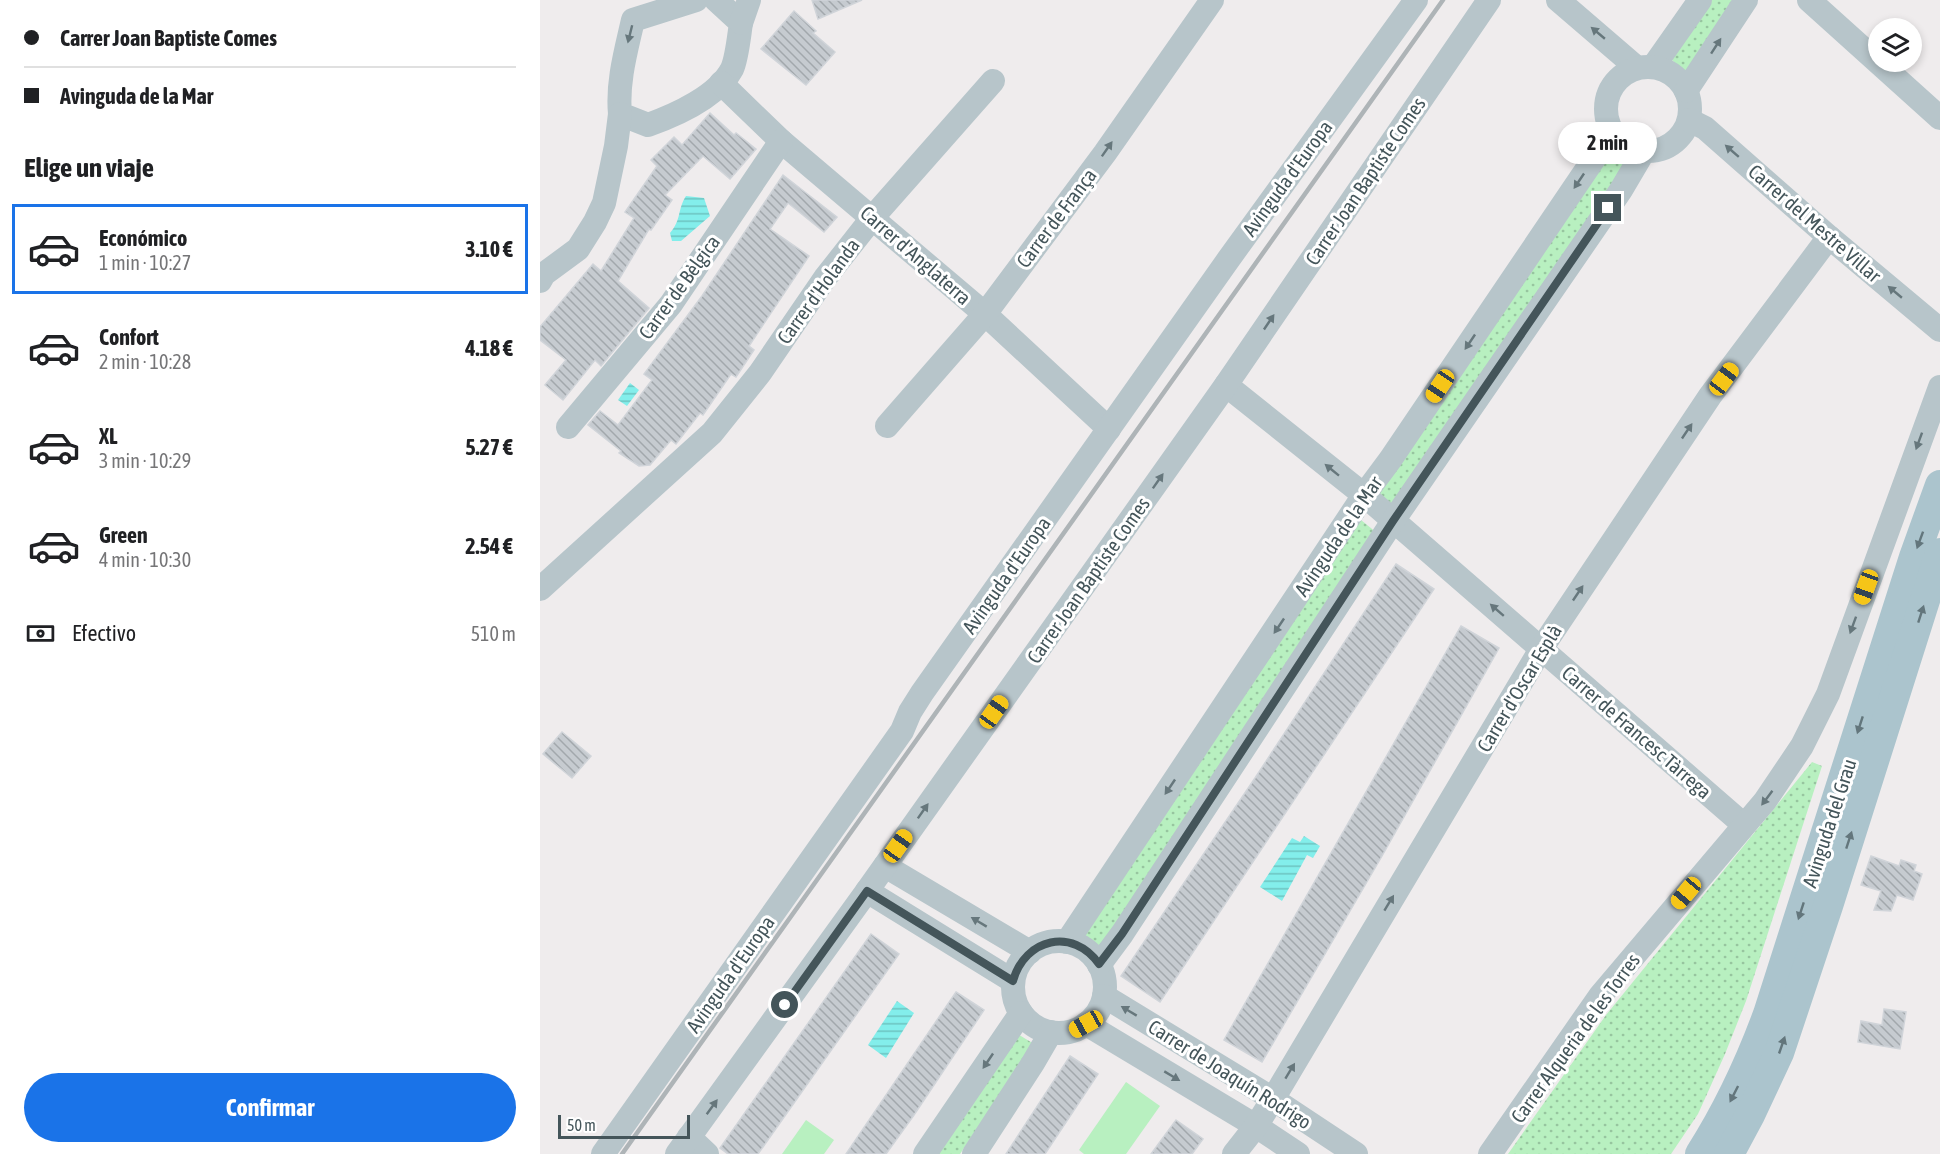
<!DOCTYPE html>
<html lang="es">
<head>
<meta charset="utf-8">
<style>
  :root { --surface:#fff; --page:#f6f6f6; --text:#202124; --muted:#757577; --line:#e0e0e0; --accent:#1a73e8 }
  body { margin:0; font-family:"Asap Condensed",sans-serif; background:var(--page); color:var(--text); height:100vh; display:flex; flex-direction:column; font-size:22px; white-space:nowrap }
  * { box-sizing:border-box; margin:0 }
  p { font-size:20px; color:var(--muted) }
  .icon { flex:none; width:33px; height:33px; fill:none; stroke:currentColor; stroke-width:2; stroke-linecap:round; stroke-linejoin:round }
  .map { position:relative; flex:1; overflow:hidden }
  .sheet { display:flex; flex-direction:column; background:var(--surface); width:540px }
  .sheet>* { flex:none }
  .hud { display:grid; align-content:center; height:132px; padding:0 24px; background:var(--surface) }
  .buttons { position:absolute; left:1328px; top:18px; display:grid; gap:12px }
  .buttons a { display:grid; place-items:center; width:54px; height:54px; border-radius:50%; background:var(--surface); box-shadow:0 3px 9px #0003; font-size:30px }
  .scale { position:absolute; left:18px; bottom:15px; width:132px; box-sizing:border-box; padding-left:6px; border:3px solid #44555a; border-top:0; font-size:16px; line-height:21px; white-space:nowrap; color:#44555a; -webkit-text-stroke:4px #fff; paint-order:stroke }
  .end { position:absolute; width:27px; height:27px; margin:-14px; border:8px solid #44555a; background:#fff; box-shadow:0 0 0 3px #fff }
  .from { border-radius:50% }
  .bubble { position:absolute; height:42px; border-radius:21px; background:var(--surface); box-shadow:0 3px 9px #0003; font-size:20px; font-weight:700; line-height:42px; text-align:center }
  .car { position:absolute; width:18px; height:36px; margin:-18px -9px; border-radius:8px; box-shadow:0 0 4px 2px #0007; background:linear-gradient(#f5c518 24%,#345 0 40%,#f5c518 0 76%,#345 0 86%,#f5c518 0) }
  .hud b { display:flex; align-items:center; gap:21px; height:57px; font-size:22px }
  .hud b+b { border-top:2px solid var(--line) }
  .hud i { width:15px; height:15px; background:var(--text) }
  ul { padding:0; list-style:none }
  li { display:flex; align-items:center; gap:18px; height:90px; margin:0 12px 9px; padding:0 12px; border:3px solid transparent; border-radius:0px }
  li div { flex:1 }
  li b { display:block; font-size:22px }
  li em { font-style:normal; font-weight:700 }
  li.selected { border-color:var(--accent) }
  li>.icon { width:54px; height:54px; stroke-width:1.5 }
  h2 { padding:0 24px; font-size:27px; line-height:72px }
  .pay { display:flex; align-items:center; gap:15px; height:66px; padding:0 24px; font-size:22px }
  .pay p { margin-inline-start:auto }
  .cta { display:flex; gap:12px; margin-top:auto; padding:12px 24px }
  .cta a { flex:1; height:69px; border-radius:36px; background:var(--accent); color:#fff; font-size:24px; font-weight:700; line-height:69px; text-align:center }
  main { display:flex; flex:1; min-height:0 }
  .map>svg:first-child { display:block }
  .green { fill:#b8f0c0 }
  .park { fill:url(#park-dots) }
  .water { fill:url(#water-rules) }
  .building { fill:url(#building-back-hatch); stroke:#d0d4d9; stroke-width:1.5 }
  .lines { fill:none; stroke-linecap:round; stroke-linejoin:round }
  .minor { stroke:#b7c5ca; stroke-width:24 }
  .major { stroke:#abc4cd; stroke-width:30 }
  .rail { stroke:#aeb4b7; stroke-width:4.5 }
  .oneway { fill:#66777c }
  .oneway2 { fill:#63767c }
  .route { stroke:#44555a; stroke-width:8 }
  .labels { text-anchor:middle; dominant-baseline:central; stroke-width:6; stroke-linejoin:round; paint-order:stroke }
  .street-label { font-size:20px; fill:#44555a; stroke:#fff }
</style>
</head>
<body>
<main>
<section class="sheet">
<div class="hud">
<b><i class="from"></i>Carrer Joan Baptiste Comes</b>
<b><i></i>Avinguda de la Mar</b>
</div>
<h2>Elige un viaje</h2>
<ul>
<li class="selected"><svg class="icon" aria-label="car" viewBox="0 0 24 24"><path d="M5 17H2v-5l4-1 3-4h7l3 4 3 1v5h-3M9 17h6M6 11h13"/><circle cx="7" cy="17" r="2"/><circle cx="17" cy="17" r="2"/></svg><div><b>Económico</b><p>1 min · 10:27</p></div><em>3.10 €</em></li>
<li><svg class="icon" aria-label="car" viewBox="0 0 24 24"><path d="M5 17H2v-5l4-1 3-4h7l3 4 3 1v5h-3M9 17h6M6 11h13"/><circle cx="7" cy="17" r="2"/><circle cx="17" cy="17" r="2"/></svg><div><b>Confort</b><p>2 min · 10:28</p></div><em>4.18 €</em></li>
<li><svg class="icon" aria-label="car" viewBox="0 0 24 24"><path d="M5 17H2v-5l4-1 3-4h7l3 4 3 1v5h-3M9 17h6M6 11h13"/><circle cx="7" cy="17" r="2"/><circle cx="17" cy="17" r="2"/></svg><div><b>XL</b><p>3 min · 10:29</p></div><em>5.27 €</em></li>
<li><svg class="icon" aria-label="car" viewBox="0 0 24 24"><path d="M5 17H2v-5l4-1 3-4h7l3 4 3 1v5h-3M9 17h6M6 11h13"/><circle cx="7" cy="17" r="2"/><circle cx="17" cy="17" r="2"/></svg><div><b>Green</b><p>4 min · 10:30</p></div><em>2.54 €</em></li>
</ul>
<div class="pay"><svg class="icon" aria-label="cash" viewBox="0 0 24 24"><path d="M3 7h18v10H3z"/><circle cx="12" cy="12" r="2"/></svg>Efectivo<p>510 m</p></div>
<div class="cta"><a>Confirmar</a></div>
</section>
<div class="map">
<svg width="1400" height="1154" viewBox="0 0 1400 1154">
  <defs>
    <pattern id="park-dots" width="8" height="8" patternUnits="userSpaceOnUse" patternTransform="scale(1.5)"><rect width="8" height="8" fill="#b8f0c0"/><path d="M2 2h.1M6 6h.1" fill="none" stroke="#97c59f" stroke-width="1.8" stroke-linecap="round"/></pattern>
    <pattern id="water-rules" width="6" height="5" patternUnits="userSpaceOnUse" patternTransform="scale(1.5)"><rect width="6" height="5" fill="#83eeeb"/><path d="M0 2.5h6" fill="none" stroke="#6dc4c1"/></pattern>
    <pattern id="building-back-hatch" width="6" height="6" patternUnits="userSpaceOnUse" patternTransform="scale(1.5)"><rect width="6" height="6" fill="#c6cbd0"/><path d="M-1 5l2 2M0 0l6 6M5-1l2 2" fill="none" stroke="#a2a8ac"/></pattern>
  </defs>
  <rect width="100%" height="100%" fill="#efeced"/>
  <g class="green">
    <path d="M586 1082 620 1106 586 1154H544L539 1150Z"/>
    <path d="M266 1120 294 1140 284 1154H242Z"/>
  </g>
  <g class="park">
    <path d="M1172 0H1198L1148 75 1132 60Z"/>
    <path d="M1067 153 1087 166 855 507 837 494Z"/>
    <path d="M821 520 837 533 557 953 538 942Z"/>
    <path d="M1272 762 1282 766 1206 1001 1185 1054 1158 1114 1131 1154H968L1066 1015Z"/>
    <path d="M476 1033 494 1044 420 1154H395Z"/>
  </g>
  <g class="water">
    <path d="M146 196 164 198 170 216 141 241H132L130 233C142 219 137 210 146 196Z"/>
    <path d="M90 383 99 390 87 406 78 400Z"/>
    <path d="M764 836 780 846 773 858 767 855 742 901 720 887 752 838 760 842Z"/>
    <path d="M357 1001 374 1013 346 1058 328 1045Z"/>
  </g>
  <g class="building">
    <path d="M272 0H322L278 19Z"/>
    <path d="M254 11 276 31 273 33 295 52 266 85 221 49Z"/>
    <path d="M170 113 194 135 196 133 216 149 190 179 163 156 125 195 132 200 111 230 109 229 78 281 109 308 61 366 55 360 23 400 5 385 26 360 0 340V327L53 264 61 271 94 218 85 212 117 166 111 160 134 137 142 145Z"/>
    <path d="M243 175 297 217 284 232 248 203 230 229 269 256 209 346 214 350 196 377 191 374 163 415 160 413 136 444 131 440 110 465 99 466 79 453 81 451 48 425 60 411 78 425 112 380 104 374 162 296Z"/>
    <path d="M856 564 894 589 620 1002 581 976 715 778Z"/>
    <path d="M921 626 959 648 842 856 722 1062 684 1040Z"/>
    <path d="M22 732 51 756 32 778 3 754Z"/>
    <path d="M1331 856 1359 866 1361 860 1376 865 1374 871 1382 874 1373 900 1357 895 1351 911 1334 910 1341 891 1321 885Z"/>
    <path d="M331 934 359 954 218 1154H188L180 1148Z"/>
    <path d="M416 992 444 1010 374 1115 346 1154H306Z"/>
    <path d="M1344 1009 1366 1012 1360 1049 1318 1042 1321 1021 1342 1025Z"/>
    <path d="M530 1056 558 1074 505 1154H466Z"/>
    <path d="M636 1120 663 1139 652 1154H611Z"/>
  </g>
  <g class="lines">
    <g class="minor">
      <path d="M156 0 93 20C86 51 77 82 80 114L108 125C136 115 178 96 192 69 197 58 199 36 201 23L176 0"/>
      <path d="M1018 0 1096 67"/>
      <path d="M1269 0 1400 118"/>
      <path d="M201 23 209 0"/>
      <path d="M1113 67 1160 0"/>
      <circle cx="1108" cy="109" r="42"/>
      <path d="M181 83 241 141 445 314 569 429"/>
      <path d="M1146 91 1206 0"/>
      <path d="M1149 120 1165 128 1289 237 1400 330"/>
      <path d="M0 281 4 274 38 249 55 222 64 203 76 146 80 114"/>
      <path d="M686 385 824 495 1204 825"/>
      <path d="M347 426 445 314 565 153 672 0"/>
      <path d="M28 427 131 304 241 141"/>
      <path d="M0 589 172 433 220 373 285 278 333 217 453 81"/>
      <path d="M345 866 490 952"/>
      <path d="M327 891 473 981"/>
      <circle cx="519" cy="987" r="46"/>
      <path d="M527 942 824 495 850 460 1072 132"/>
      <path d="M559 965 582 934 853 521 1081 190 1104 151"/>
      <path d="M564 996 733 1099 816 1154"/>
      <path d="M546 1024 716 1126 758 1154"/>
      <path d="M149 1137 167 1154"/>
      <path d="M63 1154 362 731 370 712 382 693 688 260 876 0"/>
      <path d="M137 1154 327 891 686 385 949 0"/>
      <path d="M385 1154 481 1013"/>
      <path d="M434 1154 493 1063 511 1032"/>
      <path d="M694 1154 716 1126 733 1099 1001 649 1170 396 1289 237"/>
      <path d="M950 1154 1060 996 1225 801 1262 746 1288 694 1400 387"/>
    </g>
    <g class="major">
      <path d="M1160 1154C1188 1110 1210 1063 1228 1014L1374 557 1400 485"/>
      <path d="M1189 1154 1210 1115 1239 1053 1288 906 1400 553"/>
    </g>
    <path class="rail" d="M82 1154 903 0"/>
  </g>
  <defs><path id="oneway-solid" d="M-6-.8H1V-3.2L6.5 0L1 3.2V.8H-6Z" transform="scale(1.5)"/></defs>
  <g class="oneway">
    <use href="#oneway-solid" transform="translate(1058 33) rotate(-140)"/>
    <use href="#oneway-solid" transform="translate(90 34) rotate(104)"/>
    <use href="#oneway-solid" transform="translate(1176 46) rotate(-57)"/>
    <use href="#oneway-solid" transform="translate(567 149) rotate(-55)"/>
    <use href="#oneway-solid" transform="translate(1192 151) rotate(-139)"/>
    <use href="#oneway-solid" transform="translate(1039 181) rotate(124)"/>
    <use href="#oneway-solid" transform="translate(1355 292) rotate(-140)"/>
    <use href="#oneway-solid" transform="translate(729 322) rotate(-56)"/>
    <use href="#oneway-solid" transform="translate(930 342) rotate(124)"/>
    <use href="#oneway-solid" transform="translate(1147 431) rotate(-56)"/>
    <use href="#oneway-solid" transform="translate(1379 441) rotate(110)"/>
    <use href="#oneway-solid" transform="translate(792 470) rotate(-141)"/>
    <use href="#oneway-solid" transform="translate(618 481) rotate(-55)"/>
    <use href="#oneway-solid" transform="translate(1038 593) rotate(-56)"/>
    <use href="#oneway-solid" transform="translate(957 610) rotate(-139)"/>
    <use href="#oneway-solid" transform="translate(1313 625) rotate(110)"/>
    <use href="#oneway-solid" transform="translate(739 626) rotate(124)"/>
    <use href="#oneway-solid" transform="translate(630 787) rotate(124)"/>
    <use href="#oneway-solid" transform="translate(1227 798) rotate(127)"/>
    <use href="#oneway-solid" transform="translate(383 811) rotate(-55)"/>
    <use href="#oneway-solid" transform="translate(849 903) rotate(-59)"/>
    <use href="#oneway-solid" transform="translate(439 922) rotate(-149)"/>
    <use href="#oneway-solid" transform="translate(589 1011) rotate(-149)"/>
    <use href="#oneway-solid" transform="translate(448 1061) rotate(124)"/>
    <use href="#oneway-solid" transform="translate(750 1071) rotate(-59)"/>
    <use href="#oneway-solid" transform="translate(632 1076) rotate(31)"/>
    <use href="#oneway-solid" transform="translate(172 1107) rotate(-54)"/>
  </g>
  <g class="oneway2">
    <use href="#oneway-solid" transform="translate(1380 540) rotate(110)"/>
    <use href="#oneway-solid" transform="translate(1381 614) rotate(-72)"/>
    <use href="#oneway-solid" transform="translate(1320 725) rotate(108)"/>
    <use href="#oneway-solid" transform="translate(1309 840) rotate(-72)"/>
    <use href="#oneway-solid" transform="translate(1261 911) rotate(108)"/>
    <use href="#oneway-solid" transform="translate(1242 1045) rotate(-71)"/>
    <use href="#oneway-solid" transform="translate(1194 1094) rotate(117)"/>
  </g>
  <g class="lines">
    <path class="route" d="M245 1005 327 891 473 981C485 938 533 927 559 964L582 934 853 521 1068 208"/>
  </g>
  <g class="labels">
    <g class="street-label">
      <text transform="translate(747 178) rotate(-54)">Avinguda d'Europa</text>
      <text transform="translate(825 181) rotate(-56)">Carrer Joan Baptiste Comes</text>
      <text transform="translate(516 218) rotate(-53)">Carrer de França</text>
      <text transform="translate(1275 223) rotate(41)">Carrer del Mestre Villar</text>
      <text transform="translate(376 255) rotate(41)">Carrer d'Anglaterra</text>
      <text transform="translate(139 287) rotate(-54)">Carrer de Bèlgica</text>
      <text transform="translate(278 291) rotate(-54)">Carrer d'Holanda</text>
      <text transform="translate(798 536) rotate(-56)">Avinguda de la Mar</text>
      <text transform="translate(466 575) rotate(-55)">Avinguda d'Europa</text>
      <text transform="translate(548 580) rotate(-55)">Carrer Joan Baptiste Comes</text>
      <text transform="translate(979 688) rotate(-59)">Carrer d'Oscar Esplà</text>
      <text transform="translate(1097 732) rotate(41)">Carrer de Francesc Tàrrega</text>
      <text transform="translate(1289 823) rotate(-72)">Avinguda del Grau</text>
      <text transform="translate(190 974) rotate(-55)">Avinguda d'Europa</text>
      <text transform="translate(1035 1038) rotate(-54)">Carrer Alqueria de les Torres</text>
      <text transform="translate(690 1074) rotate(32)">Carrer de Joaquín Rodrigo</text>
    </g>
  </g>
</svg>
<div class="buttons">
<a><svg class="icon" aria-label="layers" viewBox="0 0 24 24"><path d="M12 4l9 5-9 5-9-5zM3 14l9 5 9-5"/></svg></a>
</div>
<div class="scale">50 m</div>
<i class="end from" style="left:245px;top:1005px"></i>
<i class="end" style="left:1068px;top:208px"></i>
<div class="bubble" style="left:1018px;top:122px;width:99px">2 min</div>
<i class="car" style="left:1184px;top:379px;rotate:37deg"></i>
<i class="car" style="left:900px;top:386px;rotate:214deg"></i>
<i class="car" style="left:1326px;top:587px;rotate:200deg"></i>
<i class="car" style="left:454px;top:712px;rotate:35deg"></i>
<i class="car" style="left:358px;top:846px;rotate:35deg"></i>
<i class="car" style="left:1146px;top:893px;rotate:220deg"></i>
<i class="car" style="left:546px;top:1024px;rotate:241deg"></i>
</div>
</main>
</body>
</html>
